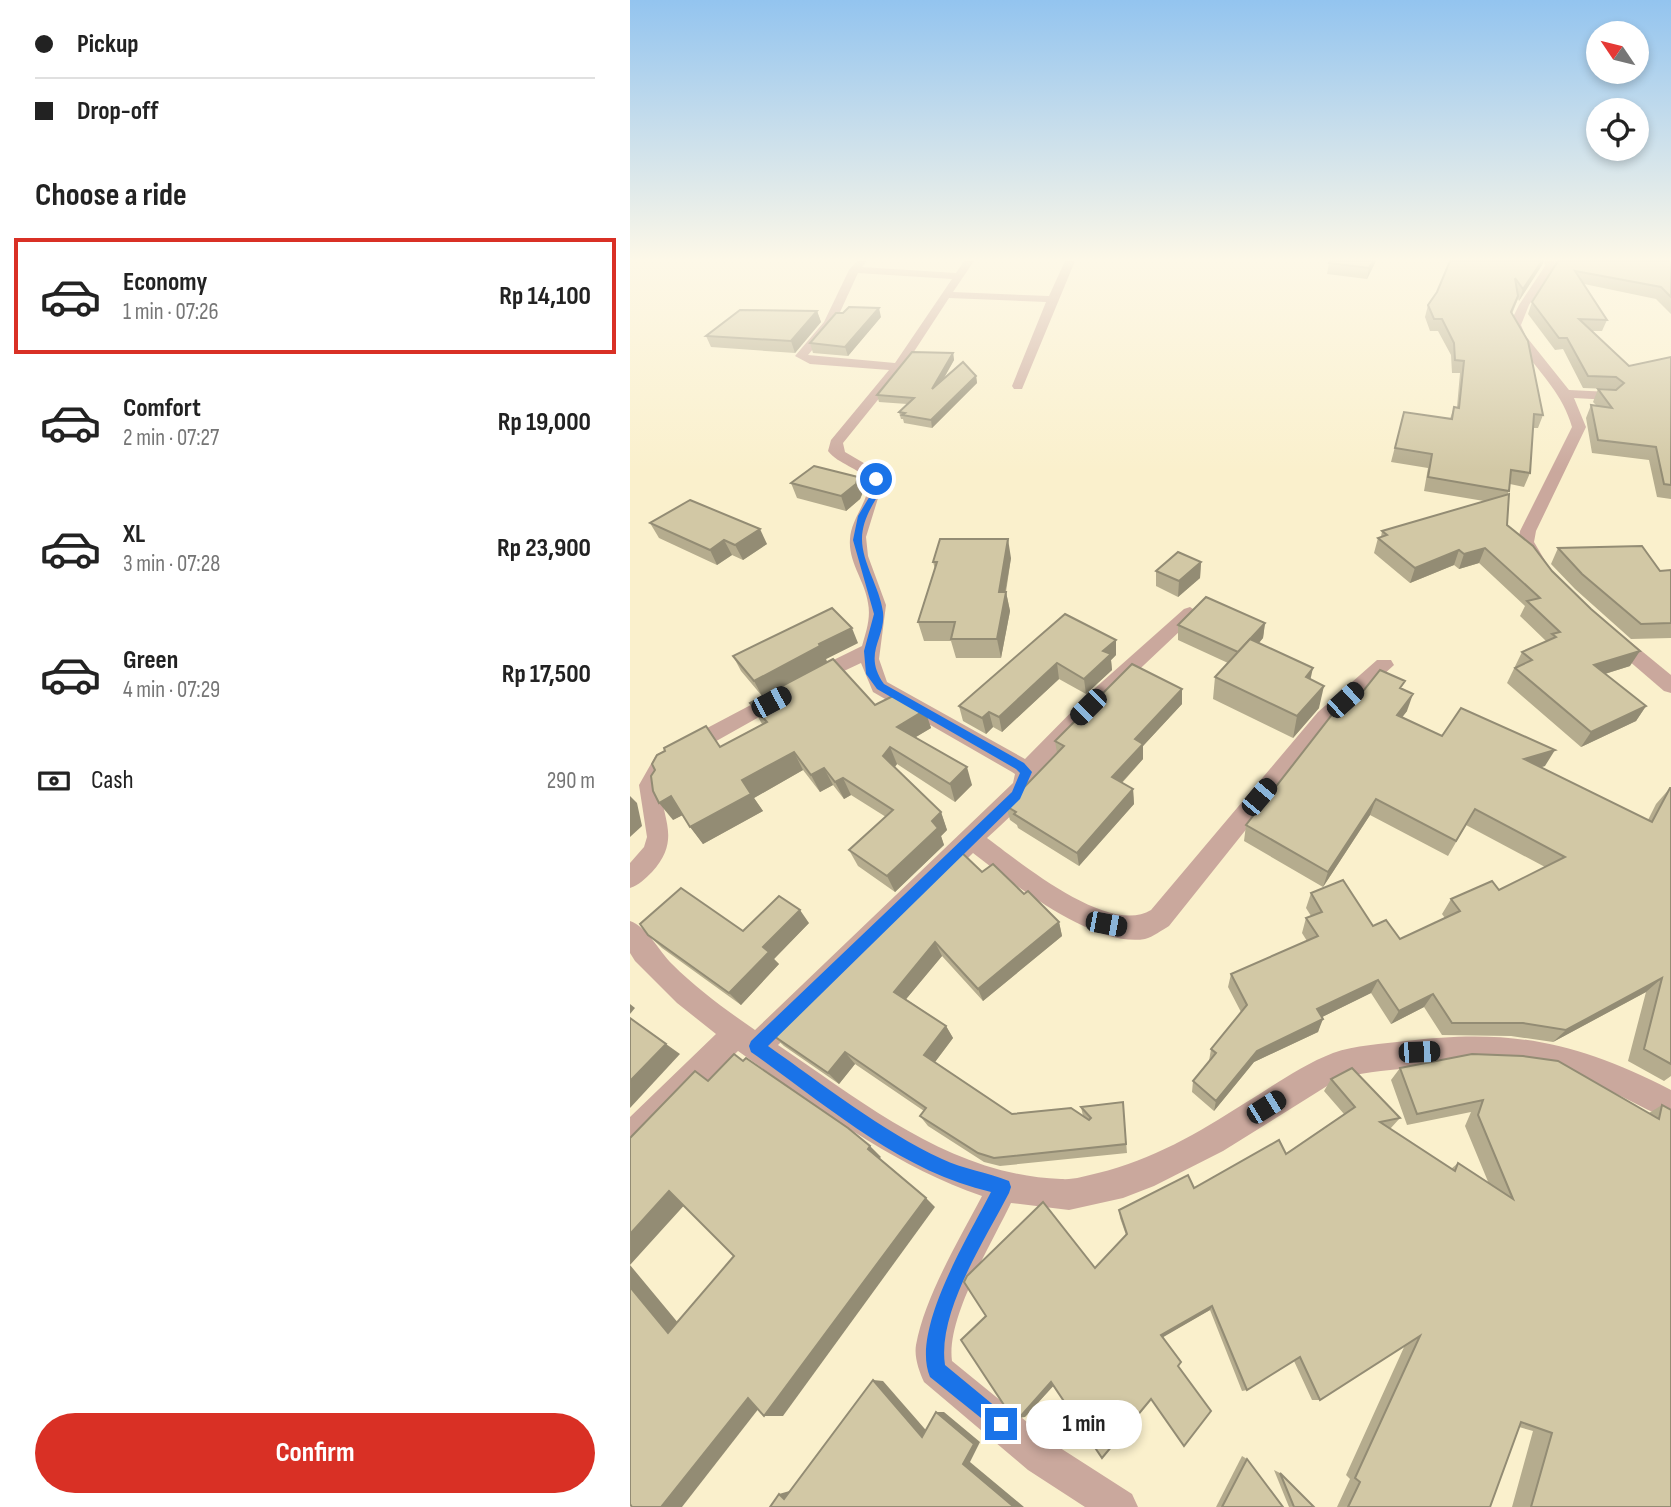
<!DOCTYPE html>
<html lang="en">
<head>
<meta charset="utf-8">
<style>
  :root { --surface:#fff; --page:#f6f6f6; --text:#222; --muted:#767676; --line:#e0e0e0; --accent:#d93025 }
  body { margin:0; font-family:"Sofia Sans Condensed",sans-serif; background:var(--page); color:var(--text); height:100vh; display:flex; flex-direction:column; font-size:26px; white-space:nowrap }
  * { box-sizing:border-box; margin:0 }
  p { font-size:23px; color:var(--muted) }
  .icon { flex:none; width:38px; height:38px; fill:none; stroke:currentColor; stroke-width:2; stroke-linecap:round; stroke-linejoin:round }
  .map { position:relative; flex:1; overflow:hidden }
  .details { display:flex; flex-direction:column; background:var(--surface); width:630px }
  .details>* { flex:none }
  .top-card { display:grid; align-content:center; height:154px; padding:0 35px; background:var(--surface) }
  .needle { width:46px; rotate:305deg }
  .buttons { position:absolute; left:956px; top:21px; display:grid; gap:14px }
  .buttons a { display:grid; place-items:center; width:63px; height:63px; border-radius:50%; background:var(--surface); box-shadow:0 4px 10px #0003; font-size:35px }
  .end { position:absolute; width:32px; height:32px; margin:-16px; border:9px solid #1a73e8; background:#fff; box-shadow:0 0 0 4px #fff }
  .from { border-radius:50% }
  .bubble { position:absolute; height:49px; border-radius:24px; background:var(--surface); box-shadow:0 4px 10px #0003; font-size:23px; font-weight:700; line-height:49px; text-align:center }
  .car { position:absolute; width:21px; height:42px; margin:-21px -10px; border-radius:9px; box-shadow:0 0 5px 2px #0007; background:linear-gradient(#222 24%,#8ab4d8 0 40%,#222 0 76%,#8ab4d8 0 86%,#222 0) }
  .top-card b { display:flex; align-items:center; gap:24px; height:66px; font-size:26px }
  .top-card b+b { border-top:2px solid var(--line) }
  .top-card i { width:18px; height:18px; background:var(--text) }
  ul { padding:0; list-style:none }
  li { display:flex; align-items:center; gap:21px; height:116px; margin:0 14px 10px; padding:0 21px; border:4px solid transparent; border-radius:0px }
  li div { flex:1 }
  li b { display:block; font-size:26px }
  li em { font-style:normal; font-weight:700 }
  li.active { border-color:var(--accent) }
  li>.icon { width:63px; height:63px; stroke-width:1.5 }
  h2 { padding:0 35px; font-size:32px; line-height:84px }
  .pay { display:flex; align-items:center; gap:18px; height:77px; padding:0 35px; font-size:26px }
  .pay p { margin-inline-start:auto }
  .action { display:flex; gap:14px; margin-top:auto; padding:14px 35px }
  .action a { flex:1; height:80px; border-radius:42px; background:var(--accent); color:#fff; font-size:28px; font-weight:700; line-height:80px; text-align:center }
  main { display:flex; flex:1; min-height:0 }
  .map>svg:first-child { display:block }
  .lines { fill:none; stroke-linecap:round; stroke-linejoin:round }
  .street { fill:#caa89d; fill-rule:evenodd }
  .wall { fill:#b5ac8e }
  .shaded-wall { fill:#938c74 }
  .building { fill:#d2c8a5; stroke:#938c74; stroke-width:2 }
  .route { fill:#1a73e8 }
</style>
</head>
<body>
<main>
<section class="details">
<div class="top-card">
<b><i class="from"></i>Pickup</b>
<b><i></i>Drop-off</b>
</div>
<h2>Choose a ride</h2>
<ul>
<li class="active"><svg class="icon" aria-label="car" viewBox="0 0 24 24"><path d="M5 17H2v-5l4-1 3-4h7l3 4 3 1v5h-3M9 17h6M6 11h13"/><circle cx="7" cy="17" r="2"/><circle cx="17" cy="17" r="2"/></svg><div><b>Economy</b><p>1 min · 07:26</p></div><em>Rp 14,100</em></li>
<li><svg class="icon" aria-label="car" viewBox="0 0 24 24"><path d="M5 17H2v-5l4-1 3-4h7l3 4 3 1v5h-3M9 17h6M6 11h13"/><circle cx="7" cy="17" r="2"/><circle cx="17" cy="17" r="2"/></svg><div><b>Comfort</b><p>2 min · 07:27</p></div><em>Rp 19,000</em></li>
<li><svg class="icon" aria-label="car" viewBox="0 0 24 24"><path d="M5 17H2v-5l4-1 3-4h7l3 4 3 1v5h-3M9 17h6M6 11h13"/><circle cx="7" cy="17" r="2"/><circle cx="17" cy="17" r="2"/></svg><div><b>XL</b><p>3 min · 07:28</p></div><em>Rp 23,900</em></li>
<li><svg class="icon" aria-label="car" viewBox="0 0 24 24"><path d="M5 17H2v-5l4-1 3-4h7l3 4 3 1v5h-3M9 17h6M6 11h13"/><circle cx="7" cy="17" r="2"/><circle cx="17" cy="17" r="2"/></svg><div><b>Green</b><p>4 min · 07:29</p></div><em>Rp 17,500</em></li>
</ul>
<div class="pay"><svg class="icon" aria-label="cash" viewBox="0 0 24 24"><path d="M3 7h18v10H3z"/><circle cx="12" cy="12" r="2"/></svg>Cash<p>290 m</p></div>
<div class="action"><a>Confirm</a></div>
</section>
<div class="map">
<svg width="1041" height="1507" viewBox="0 0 1041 1507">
  <rect width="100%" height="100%" fill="#faf0cc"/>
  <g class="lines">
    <g class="street">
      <path d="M227 261H237L232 267 326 273 334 261H344L323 292 419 296 435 261H445L392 389H384L382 386 416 302 319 298 272 370 213 443 215 452 244 469 253 482 236 537 238 556 256 605 249 659 257 682 395 759 464 689 554 609 560 607 569 613 478 699 406 774C400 802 377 819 357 838 391 863 479 936 521 910L688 712 747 660H761L764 665 702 722 539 926C532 930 523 937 515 939 464 948 381 882 343 853L148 1045C236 1104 321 1175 431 1179 443 1180 456 1176 468 1173 522 1160 568 1133 615 1103 643 1086 672 1065 703 1053 725 1045 752 1044 776 1041 881 1028 947 1042 1041 1090V1120C1020 1112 1000 1100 978 1090 913 1063 848 1060 779 1068 755 1071 727 1072 705 1081L593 1151 524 1186 493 1198 439 1210 381 1203C362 1243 316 1318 322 1361L424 1444 502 1494 508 1507H455L398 1470 294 1382C289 1371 284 1357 286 1345 295 1296 329 1240 352 1196 261 1165 186 1106 108 1051L10 1148 0 1153V1117L86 1034 47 1003 5 961 0 953V921C17 927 29 951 42 964 67 989 96 1010 125 1030L383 783 385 774 382 772 243 692 231 663 184 685 177 683 174 678 177 673 232 646C236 632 241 618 238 603 235 581 218 562 220 539 221 519 238 503 239 482 229 467 209 465 198 451L201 440 259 370 180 364 165 356 194 322 219 270ZM228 273 322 279 265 363 178 355 205 323Z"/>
      <path d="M914 261H924L925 266 899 305 891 325 895 335 939 390 980 392 986 396 980 400 944 398 956 427 906 531 904 542 917 564 909 569 903 568 888 542 890 531 942 427C930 384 896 363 879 325L889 305 915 266Z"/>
      <path d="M984 632 991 634 1041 675V693L1034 691 977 642 975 638 977 634Z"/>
      <path d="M147 691 154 693 157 698 154 703 40 767C14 804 61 830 22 872 15 879 9 885 0 888V863L14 847 17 837 9 785 26 755Z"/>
    </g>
  </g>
  <g class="wall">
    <path d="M746 261 737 279 697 274 699 263Z"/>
    <path d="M820 261H914L912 265 889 301 888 299 882 314 913 415 908 428H903L900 473 894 487 880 484 878 494 877 525 922 571 1000 666 975 674 1016 706 1006 721 951 747 877 683 892 652 916 641 890 616 895 606 849 563 829 569 824 565 780 583 744 553 748 538 751 537 752 531 854 501 794 491 798 468 761 462 774 412 820 419 824 407H827L830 373H822L821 355 808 331H800L795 317 798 305 807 292Z"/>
    <path d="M925 261H1041V314L1026 299 954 284 977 320 972 331H962L999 366 1041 357V499L1027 497 1019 460 962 453 956 418 961 405H966L963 402 968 389H980L953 388 933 349 925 350 898 314 902 302 926 264Z"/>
    <path d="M187 311 191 322 165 353 81 347 76 336Z"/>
    <path d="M213 313 251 317 218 356 183 353 180 343Z"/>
    <path d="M323 353 324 360 313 380 346 376 347 383 302 428 274 423 273 419H271L269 412 277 404 249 402 247 395Z"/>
    <path d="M161 483 233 492 230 499 216 511 167 498Z"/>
    <path d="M20 523 137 544 113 560 102 555 87 565 29 538Z"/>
    <path d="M928 548 1030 571 1041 570V638L1001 639 945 589 921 564Z"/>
    <path d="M381 558 376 592 380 611 371 658H326L321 641H294L288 622 305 569 303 562Z"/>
    <path d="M571 562 570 578 548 597 526 586V571Z"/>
    <path d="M435 614 486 640V655L481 660 482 670 456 694 429 679 372 732 363 727 356 734 333 721 329 706Z"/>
    <path d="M635 623 633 638 629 643 681 680 689 708 663 738 583 699 585 677 598 663 548 640V625Z"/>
    <path d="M228 643 196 659 197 662 132 696 111 671 103 656Z"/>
    <path d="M552 689V704L513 746V759L492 783 503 789 504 804 449 866 388 828 387 825 380 820 376 806 427 753 425 741Z"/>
    <path d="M772 689 777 711 772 717 812 736 915 766 911 767 1018 820 1026 804 1040 788H1041V1076L1034 1081 998 1061 1016 992 923 1042 881 1036 812 1035 794 1007 761 1024 741 993 692 1017 688 1032 624 1062 584 1111 562 1092 563 1081 579 1061 581 1049 611 1012 598 987 601 974 677 941 672 933 676 918 681 916 676 908 681 893 770 939 815 918 812 914 821 899 869 890 915 867 836 825 818 856 740 815 693 887 614 841 616 825 722 705Z"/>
    <path d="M120 703 245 705 295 710 301 728 286 737 342 785 325 802 267 764 265 767 311 812 317 830 311 836 314 845 265 892 228 866 219 850 256 817 221 795 214 799 203 785 190 792 173 770 124 798 133 811 73 844 52 815 43 820 90 747 132 724Z"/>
    <path d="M352 872 394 894 429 922 432 936 353 1001 312 956 276 999 316 1026 323 1038 305 1062 382 1114 453 1116 451 1107 493 1102 497 1153 370 1166 354 1162 298 1126 290 1116 294 1111 225 1064 209 1084 154 1046 141 1034Z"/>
    <path d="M179 923 144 959 149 964 111 1005 32 948 18 935 113 931Z"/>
    <path d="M770 1068 1019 1113 1032 1105 1041 1507H882L903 1431 889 1427 860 1507H707L720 1479 716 1475 775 1345 690 1400H682L664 1361 617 1390 612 1391 580 1310 532 1337 521 1400 424 1385 395 1417 465 1268 496 1235 490 1218 489 1210 564 1188 656 1154 714 1114 694 1091 701 1079 770 1118 760 1129 821 1169 828 1163 859 1184 835 1126 841 1112 777 1125 761 1080Z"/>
    <path d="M612 1456 617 1459 653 1507H586Z"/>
    <path d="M644 1470 650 1473 684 1507H659Z"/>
  </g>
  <g class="shaded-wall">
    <path d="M743 261H746L737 279 739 268Z"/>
    <path d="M912 261H914L912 265 889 301 893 289Z"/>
    <path d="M249 308 251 317 218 356 215 347Z"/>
    <path d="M187 311 191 322 165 353 161 341Z"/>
    <path d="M323 353 324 360 303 397 302 389Z"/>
    <path d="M346 376 347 383 302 428 301 420Z"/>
    <path d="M228 477 233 492 230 499 216 511 211 496Z"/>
    <path d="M130 529 137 544 113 560 105 545Z"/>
    <path d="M378 539 381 558 372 611 369 592Z"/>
    <path d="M94 540 102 555 87 565 80 550Z"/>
    <path d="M855 548 849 563 829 569 834 554Z"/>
    <path d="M829 550 824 565 780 583 785 568Z"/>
    <path d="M571 562 570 578 548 597 549 581Z"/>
    <path d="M376 592 380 611 371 658 367 639Z"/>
    <path d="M635 623 633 638 607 668 609 652Z"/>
    <path d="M222 628 228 643 196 659 197 662 132 696 124 681 189 644Z"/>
    <path d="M486 640V655L481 660 482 670 456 694 454 679 473 651Z"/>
    <path d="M1010 651 1000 666 955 680 964 665Z"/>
    <path d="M427 663 429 679 372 732 369 717Z"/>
    <path d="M683 668 678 690 676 677Z"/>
    <path d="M694 686 689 708 663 738 667 716Z"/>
    <path d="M552 689V704L513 746V759L483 792 482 777 505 739Z"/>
    <path d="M783 694 777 711 761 732 767 715Z"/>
    <path d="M1016 706 1006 721 951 747 961 732Z"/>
    <path d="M295 710 301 728 274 744 267 727Z"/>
    <path d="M359 712 363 727 356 734 352 718Z"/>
    <path d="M260 747 267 764 260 773 253 756Z"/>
    <path d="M925 750 915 766 885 775 894 759Z"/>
    <path d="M164 752 173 770 124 798 133 811 73 844 60 827 112 780Z"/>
    <path d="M337 767 342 785 325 802 320 784Z"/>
    <path d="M194 768 203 785 190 792 181 775Z"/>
    <path d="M213 778 221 795 214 799 205 782Z"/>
    <path d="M503 789 504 804 449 866 447 853Z"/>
    <path d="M0 796 7 803 12 826 0 837Z"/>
    <path d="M41 796 55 814 43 820 29 803Z"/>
    <path d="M746 799 740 815 693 887 698 872Z"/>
    <path d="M311 812 317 830 311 836 314 845 265 892 257 876 302 821Z"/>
    <path d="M170 910 179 923 144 959 149 964 111 1005 99 993 133 947Z"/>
    <path d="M429 922 432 936 353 1001 348 989Z"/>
    <path d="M305 942 312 956 272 1004 264 992Z"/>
    <path d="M1032 978 1016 992 923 1042 936 1030Z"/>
    <path d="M748 980 741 993 682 1022 687 1009Z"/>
    <path d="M803 994 794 1007 761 1024 769 1011Z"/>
    <path d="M0 1004 5 1008 0 1014Z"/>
    <path d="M693 1019 688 1032 624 1062 584 1111 586 1101 627 1051Z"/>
    <path d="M316 1026 323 1038 302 1066 294 1055Z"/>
    <path d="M36 1044 50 1054 0 1108V1081Z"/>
    <path d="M215 1052 225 1064 209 1084 198 1073Z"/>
    <path d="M240 1146 251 1157 249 1159 238 1149Z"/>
    <path d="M39 1191 59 1200 0 1265 59 1336 38 1333 0 1287V1234Z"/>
    <path d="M296 1198 305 1207 153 1416H134Z"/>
    <path d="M582 1306 580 1310 530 1339 531 1335Z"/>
    <path d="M243 1380 253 1381 301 1436 292 1437Z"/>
    <path d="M421 1382 426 1383 395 1417 389 1418Z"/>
    <path d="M118 1398H137L52 1507H31Z"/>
    <path d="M306 1412H314L350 1442 340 1462 394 1507H384L333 1464Z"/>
    <path d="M163 1490 154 1499 149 1494Z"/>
  </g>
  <g class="building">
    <path d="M700 261H743L739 268 699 263Z"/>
    <path d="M820 261H912L893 289 885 278 888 296 881 312 898 341 913 415 904 414 900 473 881 470 879 491 798 477 802 454 765 448 774 412 822 419 824 407 829 408 834 361 825 360 824 343 812 319H804L798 305 807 292Z"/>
    <path d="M928 261H1041V297L1031 287 945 271 977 320 949 319 999 366 1041 357V485L1034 484 1026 447 968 440 961 405 982 408 968 389 986 390 994 383 986 377 958 376 937 338H929L902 302Z"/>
    <path d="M219 307 249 308 215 347 180 343 206 313H213Z"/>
    <path d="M110 310 187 311 161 341 76 336Z"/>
    <path d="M282 352 323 353 302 389 333 362 346 376 301 420 272 415 275 413 269 412 284 398 247 395Z"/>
    <path d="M184 466 228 477 226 484 211 496 161 483Z"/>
    <path d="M879 494 877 525 903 546 922 571 961 609 1010 651 964 665 1016 706 961 732 885 668 902 660 892 652 926 637 922 634 930 632 897 601 910 598 855 548 834 554 829 550 785 568 748 538 757 535 752 531Z"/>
    <path d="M60 500 130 529 105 545 94 540 80 550 20 523Z"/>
    <path d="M310 539H378L369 592H376L367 639H321L325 622H288L307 562H303Z"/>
    <path d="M1012 546 1030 571 1041 570V623L1011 624 952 574 928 548Z"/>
    <path d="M548 552 571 562 549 581 526 571Z"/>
    <path d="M576 597 635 623 608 652 548 625Z"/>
    <path d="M202 608 222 628 189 644 190 646 124 681 103 656Z"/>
    <path d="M435 614 486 640 473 651 481 654 454 679 427 663 369 717 359 712 352 718 329 706Z"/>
    <path d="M620 639 683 668 676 677 694 686 667 716 585 677Z"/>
    <path d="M203 659 245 705 267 694 295 710 267 727 337 767 320 784 260 747 253 756 311 812 302 821 308 828 257 876 219 850 263 810 213 778 205 782 194 768 181 775 164 752 112 780 121 794 60 827 41 796 29 803 23 791 21 776 25 770 22 764 27 755 35 751 34 748 76 726 90 747 137 722 120 703Z"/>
    <path d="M502 664 552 689 505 739 513 744 482 777 503 789 447 853 384 814 386 812 376 806 434 746 425 741Z"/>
    <path d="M750 670 775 681 770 688 783 694 767 715 812 736 831 708 925 750 894 759 1022 822 1040 788H1041V1064L1014 1049 1032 978 936 1030 893 1023H822L803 994 769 1011 748 980 687 1009 693 1019 627 1051 586 1101 563 1081 586 1053 581 1049 617 1005 601 974 688 936 676 918 692 912 681 893 713 880 743 926 756 920 770 939 830 911 821 899 862 881 869 890 935 857 845 809 826 841 746 799 698 872 616 825 708 707 714 702 722 705Z"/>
    <path d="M329 850 352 872 363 864 394 894 398 891 429 922 348 989 305 942 264 992 316 1026 294 1055 382 1114 441 1108 459 1120 461 1118 451 1107 493 1102 496 1144 364 1158 348 1153 290 1116 296 1108 215 1052 198 1073 141 1034Z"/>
    <path d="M51 888 113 931 149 896 170 910 133 947 139 952 99 993 18 935 10 924Z"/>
    <path d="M0 1018 36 1044 0 1081Z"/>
    <path d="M104 1054 113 1061 116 1058 218 1128 240 1146 238 1149 296 1198 134 1416 118 1398 31 1507H2L0 1504V1287L38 1333 104 1256 39 1191 0 1234V1138L65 1071 78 1081Z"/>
    <path d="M842 1054 893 1056 928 1061 1029 1119 1032 1105 1041 1110V1507H901L922 1433 891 1422 860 1507H718L730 1482 725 1478 790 1336 690 1400 670 1357 617 1390 582 1306 531 1335 551 1362 548 1366 581 1411 554 1446 521 1399 472 1458 421 1382 389 1418 374 1405 331 1340 356 1316 334 1282 337 1276 413 1202 465 1268 497 1234 489 1210 558 1175 564 1188 649 1140 656 1154 725 1107 701 1079 722 1068 770 1118 750 1122 825 1171 828 1163 883 1199 848 1115 853 1100 787 1114 770 1068Z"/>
    <path d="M243 1380 292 1437 306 1412 344 1444 333 1464 384 1507H140L149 1494 154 1499Z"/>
    <path d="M617 1459 653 1507H592Z"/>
    <path d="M650 1473 684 1507H664Z"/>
  </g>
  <linearGradient id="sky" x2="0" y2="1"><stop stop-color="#93c4ef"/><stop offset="0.55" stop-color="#fdf8e8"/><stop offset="1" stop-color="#fdf8e8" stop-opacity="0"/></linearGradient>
  <rect width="1041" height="472" fill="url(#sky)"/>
  <path class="route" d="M243 477H248L252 489C243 504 232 520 232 539 232 563 250 588 253 612 256 639 232 653 254 684L394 763 402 772 390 799 138 1046C194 1085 250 1130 312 1159 333 1169 357 1172 379 1181L381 1187 379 1193C355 1240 307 1312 315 1365L378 1417 380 1424 378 1431 371 1434 300 1377C280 1330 339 1236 361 1192 271 1172 195 1104 121 1052L119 1046 121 1041 382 792 390 773 386 769 247 689 236 674 234 651 244 614 223 540 228 516 244 489Z"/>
</svg>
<div class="buttons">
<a><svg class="needle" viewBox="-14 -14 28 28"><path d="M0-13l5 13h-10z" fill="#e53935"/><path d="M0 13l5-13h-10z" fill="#767676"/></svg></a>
<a><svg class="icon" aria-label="locate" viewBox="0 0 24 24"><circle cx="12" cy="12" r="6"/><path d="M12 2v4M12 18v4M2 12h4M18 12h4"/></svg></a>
</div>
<i class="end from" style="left:246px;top:479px"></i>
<i class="end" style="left:371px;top:1424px"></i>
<div class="bubble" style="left:396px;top:1400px;width:116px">1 min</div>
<i class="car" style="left:715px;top:700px;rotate:48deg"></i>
<i class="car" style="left:141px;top:702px;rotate:62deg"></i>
<i class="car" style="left:458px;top:707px;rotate:225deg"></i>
<i class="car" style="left:629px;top:797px;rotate:40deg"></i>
<i class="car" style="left:476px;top:924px;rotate:101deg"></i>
<i class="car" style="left:789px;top:1052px;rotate:88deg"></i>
<i class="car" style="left:636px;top:1107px;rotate:58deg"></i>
</div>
</main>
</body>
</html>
